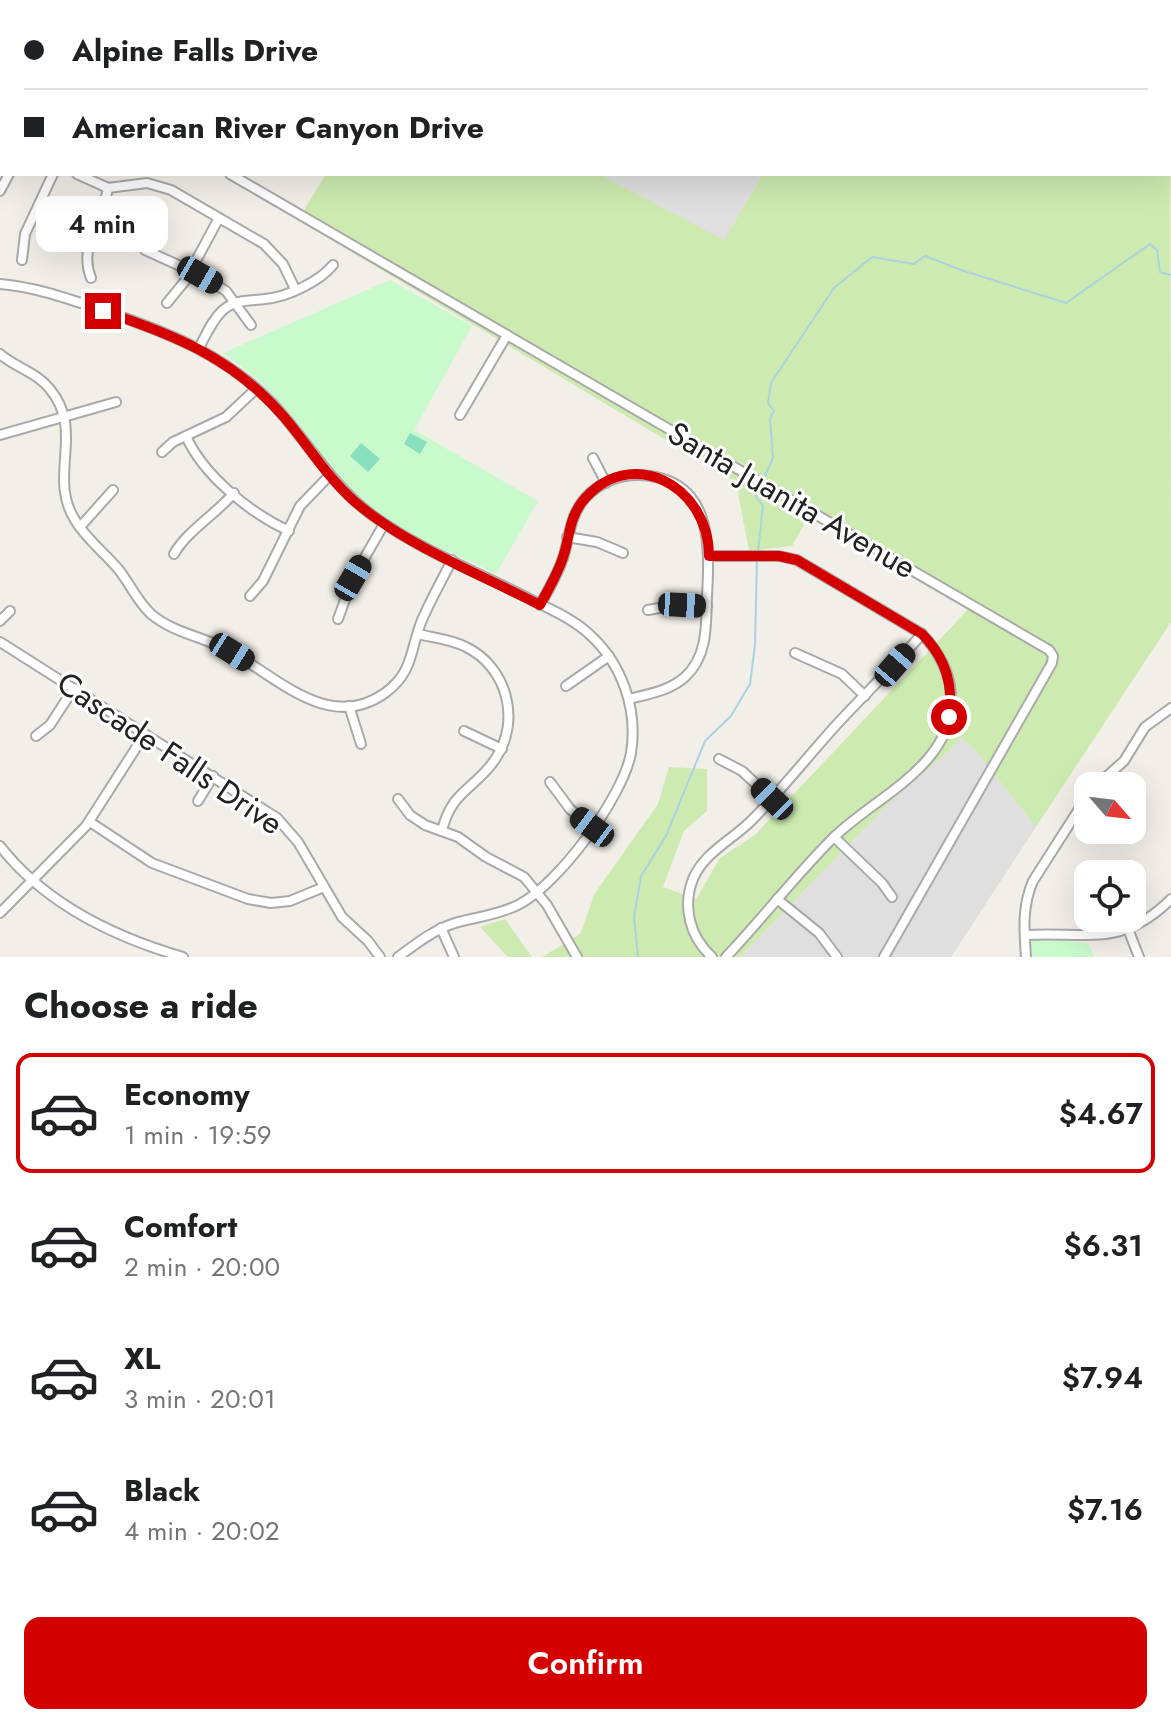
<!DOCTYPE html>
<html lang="en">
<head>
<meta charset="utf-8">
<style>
  :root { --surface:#fff; --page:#f6f6f6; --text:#202124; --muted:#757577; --line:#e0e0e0; --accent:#d40000 }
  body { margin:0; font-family:Jost,sans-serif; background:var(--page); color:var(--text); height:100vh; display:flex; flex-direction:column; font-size:30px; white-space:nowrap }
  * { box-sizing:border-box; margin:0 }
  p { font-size:26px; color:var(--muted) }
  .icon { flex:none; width:44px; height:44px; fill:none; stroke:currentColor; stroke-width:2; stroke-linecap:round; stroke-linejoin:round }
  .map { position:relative; height:957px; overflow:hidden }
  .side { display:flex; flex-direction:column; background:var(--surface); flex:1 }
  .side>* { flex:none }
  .guide { position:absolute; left:0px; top:0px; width:1172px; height:176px; box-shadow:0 8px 32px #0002; display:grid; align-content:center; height:176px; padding:0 24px; background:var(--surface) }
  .needle { width:52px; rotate:118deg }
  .tools { position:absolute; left:1074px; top:772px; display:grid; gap:16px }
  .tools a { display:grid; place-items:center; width:72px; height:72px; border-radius:16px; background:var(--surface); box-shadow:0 8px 32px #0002; font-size:40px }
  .end { position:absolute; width:36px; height:36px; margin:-18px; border:10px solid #d40000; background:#fff; box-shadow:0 0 0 4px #fff }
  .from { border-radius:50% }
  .bubble { position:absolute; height:56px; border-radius:16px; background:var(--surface); box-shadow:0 8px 32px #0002; font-size:26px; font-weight:600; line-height:56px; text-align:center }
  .car { position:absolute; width:24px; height:48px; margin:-24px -12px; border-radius:10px; box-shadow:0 0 6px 2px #0007; background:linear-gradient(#222 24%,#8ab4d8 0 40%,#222 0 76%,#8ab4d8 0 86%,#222 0) }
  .guide b { display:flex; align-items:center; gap:28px; height:76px; font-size:30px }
  .guide b+b { border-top:2px solid var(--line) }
  .guide i { width:20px; height:20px; background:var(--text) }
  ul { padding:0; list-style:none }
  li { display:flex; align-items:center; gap:24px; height:120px; margin:0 16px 12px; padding:0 8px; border:4px solid transparent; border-radius:16px }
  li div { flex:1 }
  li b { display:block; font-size:30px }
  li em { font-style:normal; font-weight:600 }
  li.selected { border-color:var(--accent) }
  li>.icon { width:72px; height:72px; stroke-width:1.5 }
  h2 { padding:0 24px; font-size:36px; line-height:96px }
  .action { display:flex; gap:16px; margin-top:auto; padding:16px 24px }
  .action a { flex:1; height:92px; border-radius:16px; background:var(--accent); color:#fff; font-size:32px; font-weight:600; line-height:92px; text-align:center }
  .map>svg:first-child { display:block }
  .residential { fill:#e0dfdf }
  .grass { fill:#cdebb0 }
  .park { fill:#c8facc }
  .pitch { fill:#88e0be }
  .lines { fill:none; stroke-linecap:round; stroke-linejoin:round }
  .stream { stroke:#aad3df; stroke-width:2 }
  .minor-casing { stroke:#a9a9a9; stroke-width:12 }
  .minor { stroke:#fff; stroke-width:8 }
  .route { stroke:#d40000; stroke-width:10 }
  .labels { text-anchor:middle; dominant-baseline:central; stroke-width:6; stroke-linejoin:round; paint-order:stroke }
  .street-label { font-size:32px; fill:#222; stroke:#fff }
</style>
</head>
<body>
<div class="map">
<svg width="1171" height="957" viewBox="0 0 1171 957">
  <rect width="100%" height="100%" fill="#f2efe9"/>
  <g class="residential">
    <path d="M363 0H623L627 2H362Z"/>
    <path d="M662 0H888L661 2Z"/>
    <path d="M599 174H763L724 241Z"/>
    <path d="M961 737 976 751 1036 827 951 957H740L891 801 949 751Z"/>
  </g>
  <g class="grass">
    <path d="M888 0H1151L1155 2H887Z"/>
    <path d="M1170 9 1171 622 1036 827 976 751 961 737 949 751 891 801 740 957H542L580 934 595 893 658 804 669 767 707 769V811L684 831 663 887 696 899 720 858 755 835 975 602 810 514 792 546 749 551 736 482 298 220 326 174H599L724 240 763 174H1170Z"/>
    <path d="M505 919 532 957H508L480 927Z"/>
  </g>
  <g class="park">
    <path d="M390 280 472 326 414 430 538 501 496 574C450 551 395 532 357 496 326 466 304 428 274 396 259 380 241 366 223 353Z"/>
    <path d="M1036 937H1060L1072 942 1088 943 1094 957H1030V944Z"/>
  </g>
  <g class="pitch">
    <path d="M410 433 427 442 420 454 404 444Z"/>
    <path d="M361 443 380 459 368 472 350 456Z"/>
  </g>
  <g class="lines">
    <g class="stream">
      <path d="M763 480 773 458 770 419 774 411 768 403 771 383 834 288 872 257 914 264 925 256 961 270 1066 303 1150 244 1157 250 1160 272 1171 275"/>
      <path d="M758 552 763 506 756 497 761 486"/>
      <path d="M638 957 634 917 641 876 666 836 705 741 731 716 750 684 755 645 757 558"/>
    </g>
    <defs>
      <g id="minor">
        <path d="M318 0 322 2"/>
        <path d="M1168 0 1171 1"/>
        <path d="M655 2 656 0"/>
        <path d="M0 41 2 42"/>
        <path d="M0 90 2 87"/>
        <path d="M77 174 108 188 147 183 171 190 264 244 283 264 295 289"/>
        <path d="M230 174 1049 650 1053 656 1052 663 884 957"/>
        <path d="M0 191 9 174"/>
        <path d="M145 250 200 275 226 291 251 325"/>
        <path d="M22 260 25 234 53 174"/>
        <path d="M91 278C78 246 103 219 108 188"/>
        <path d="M0 284C35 287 66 298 99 309 164 331 223 353 272 403 307 440 330 484 372 515 418 549 475 571 526 597 547 608 570 617 588 633 622 663 638 709 631 753 623 797 558 885 518 905 498 915 476 917 455 923 433 930 416 944 398 957"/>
        <path d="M167 303 185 281 219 218"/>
        <path d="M199 348C206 335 212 320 223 310 236 299 249 301 265 299 287 297 319 282 333 265"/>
        <path d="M0 354C15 367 36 372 49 388 86 431 47 476 75 520 86 539 105 553 119 570 130 584 137 601 151 614 171 631 198 636 222 647 272 671 326 735 385 693 414 672 410 649 422 620 431 599 442 580 452 560"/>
        <path d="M460 415 507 335"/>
        <path d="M0 435 116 402"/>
        <path d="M186 436C203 475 250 513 289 531"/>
        <path d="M162 452 173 442 226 417 256 389"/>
        <path d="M593 458 606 483"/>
        <path d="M80 527 113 490"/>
        <path d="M567 537 597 542 623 553"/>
        <path d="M174 554C187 531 216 514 234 493"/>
        <path d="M709 556H779L797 560 922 634C938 651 949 669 951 693 957 765 875 796 832 839 795 876 763 918 726 957"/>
        <path d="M250 596 263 581 300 506 329 476"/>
        <path d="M540 605C549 589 559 572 564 555 570 534 570 516 585 498 599 483 620 474 640 475 712 478 710 544 707 596 706 625 708 656 685 677 669 691 649 694 629 699"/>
        <path d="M648 610 670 606H707"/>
        <path d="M338 619 353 578 384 524"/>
        <path d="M0 621 10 611"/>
        <path d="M418 634C434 638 451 639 466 647 507 667 521 720 496 758 477 788 451 790 442 831"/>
        <path d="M0 642 277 818 298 842 342 917 368 941 380 957"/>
        <path d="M795 653 842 674 865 696"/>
        <path d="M566 686 609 656"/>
        <path d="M349 706 361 744"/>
        <path d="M464 731 502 749"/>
        <path d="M36 736 50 725 74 688"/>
        <path d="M719 759 742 771 772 799"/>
        <path d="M550 782 570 809 592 827"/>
        <path d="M1096 786 1124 761 1145 727 1171 708"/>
        <path d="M398 799 410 815 425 825 458 837 486 857 524 877 547 905 577 957"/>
        <path d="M198 801 213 776"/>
        <path d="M90 822 152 863 248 899 271 903 290 901 324 887"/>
        <path d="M834 837 882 883 892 897"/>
        <path d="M0 846C45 904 114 937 183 957"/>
        <path d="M777 899 819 933 837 957"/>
        <path d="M0 913 86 826 145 734"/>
        <path d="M441 928 454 957"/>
        <path d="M1128 929 1139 957"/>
        <path d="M1025 935C1086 931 1121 949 1171 899"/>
        <path d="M712 957C690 937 682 907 693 879 704 852 734 839 753 819 783 788 809 755 838 723 866 693 895 665 922 634"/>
        <path d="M1026 957C1024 930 1022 906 1033 881L1088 795"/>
      </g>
    </defs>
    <use href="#minor" class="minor-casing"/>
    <use href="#minor" class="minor"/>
  </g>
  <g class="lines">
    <path class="route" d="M103 311C175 335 233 358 284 417 308 445 326 476 354 501 406 546 480 574 540 605 549 588 559 572 564 554 570 536 569 519 582 502 629 443 709 485 709 556H779L797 560 922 634C945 657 954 684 949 717"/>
  </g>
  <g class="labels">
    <g class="street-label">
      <text transform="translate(792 500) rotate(30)">Santa Juanita Avenue</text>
      <text transform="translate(170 753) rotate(34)">Cascade Falls Drive</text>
    </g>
  </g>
</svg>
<div class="tools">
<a><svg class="needle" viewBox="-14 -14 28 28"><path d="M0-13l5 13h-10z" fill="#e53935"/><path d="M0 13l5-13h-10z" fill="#757577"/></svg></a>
<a><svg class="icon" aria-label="locate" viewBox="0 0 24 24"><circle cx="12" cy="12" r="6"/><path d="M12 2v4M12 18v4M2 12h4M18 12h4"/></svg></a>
</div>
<i class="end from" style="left:949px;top:717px"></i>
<i class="end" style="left:103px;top:311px"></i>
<div class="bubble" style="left:36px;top:196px;width:132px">4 min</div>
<i class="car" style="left:200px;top:275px;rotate:120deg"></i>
<i class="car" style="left:353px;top:578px;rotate:30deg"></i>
<i class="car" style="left:682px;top:605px;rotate:93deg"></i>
<i class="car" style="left:232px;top:652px;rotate:122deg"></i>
<i class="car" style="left:895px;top:665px;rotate:41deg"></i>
<i class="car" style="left:772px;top:799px;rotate:314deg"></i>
<i class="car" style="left:592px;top:827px;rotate:307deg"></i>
<div class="guide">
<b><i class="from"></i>Alpine Falls Drive</b>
<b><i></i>American River Canyon Drive</b>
</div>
</div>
<section class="side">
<h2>Choose a ride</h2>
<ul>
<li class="selected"><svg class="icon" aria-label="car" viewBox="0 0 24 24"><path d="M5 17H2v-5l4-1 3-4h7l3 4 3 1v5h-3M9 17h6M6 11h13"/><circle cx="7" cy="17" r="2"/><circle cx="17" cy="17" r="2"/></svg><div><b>Economy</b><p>1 min · 19:59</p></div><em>$4.67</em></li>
<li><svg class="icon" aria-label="car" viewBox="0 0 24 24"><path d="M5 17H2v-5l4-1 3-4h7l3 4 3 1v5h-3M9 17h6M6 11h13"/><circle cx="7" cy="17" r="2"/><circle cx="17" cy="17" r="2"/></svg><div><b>Comfort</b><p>2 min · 20:00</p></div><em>$6.31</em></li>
<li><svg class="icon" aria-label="car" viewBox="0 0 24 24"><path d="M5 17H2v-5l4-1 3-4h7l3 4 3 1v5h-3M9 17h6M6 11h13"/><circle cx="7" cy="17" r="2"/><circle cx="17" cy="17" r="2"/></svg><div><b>XL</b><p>3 min · 20:01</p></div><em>$7.94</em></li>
<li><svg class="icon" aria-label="car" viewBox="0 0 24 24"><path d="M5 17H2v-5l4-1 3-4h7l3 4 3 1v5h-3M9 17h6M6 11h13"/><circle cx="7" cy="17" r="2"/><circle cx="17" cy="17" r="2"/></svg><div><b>Black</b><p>4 min · 20:02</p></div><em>$7.16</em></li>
</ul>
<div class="action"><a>Confirm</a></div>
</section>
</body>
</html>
